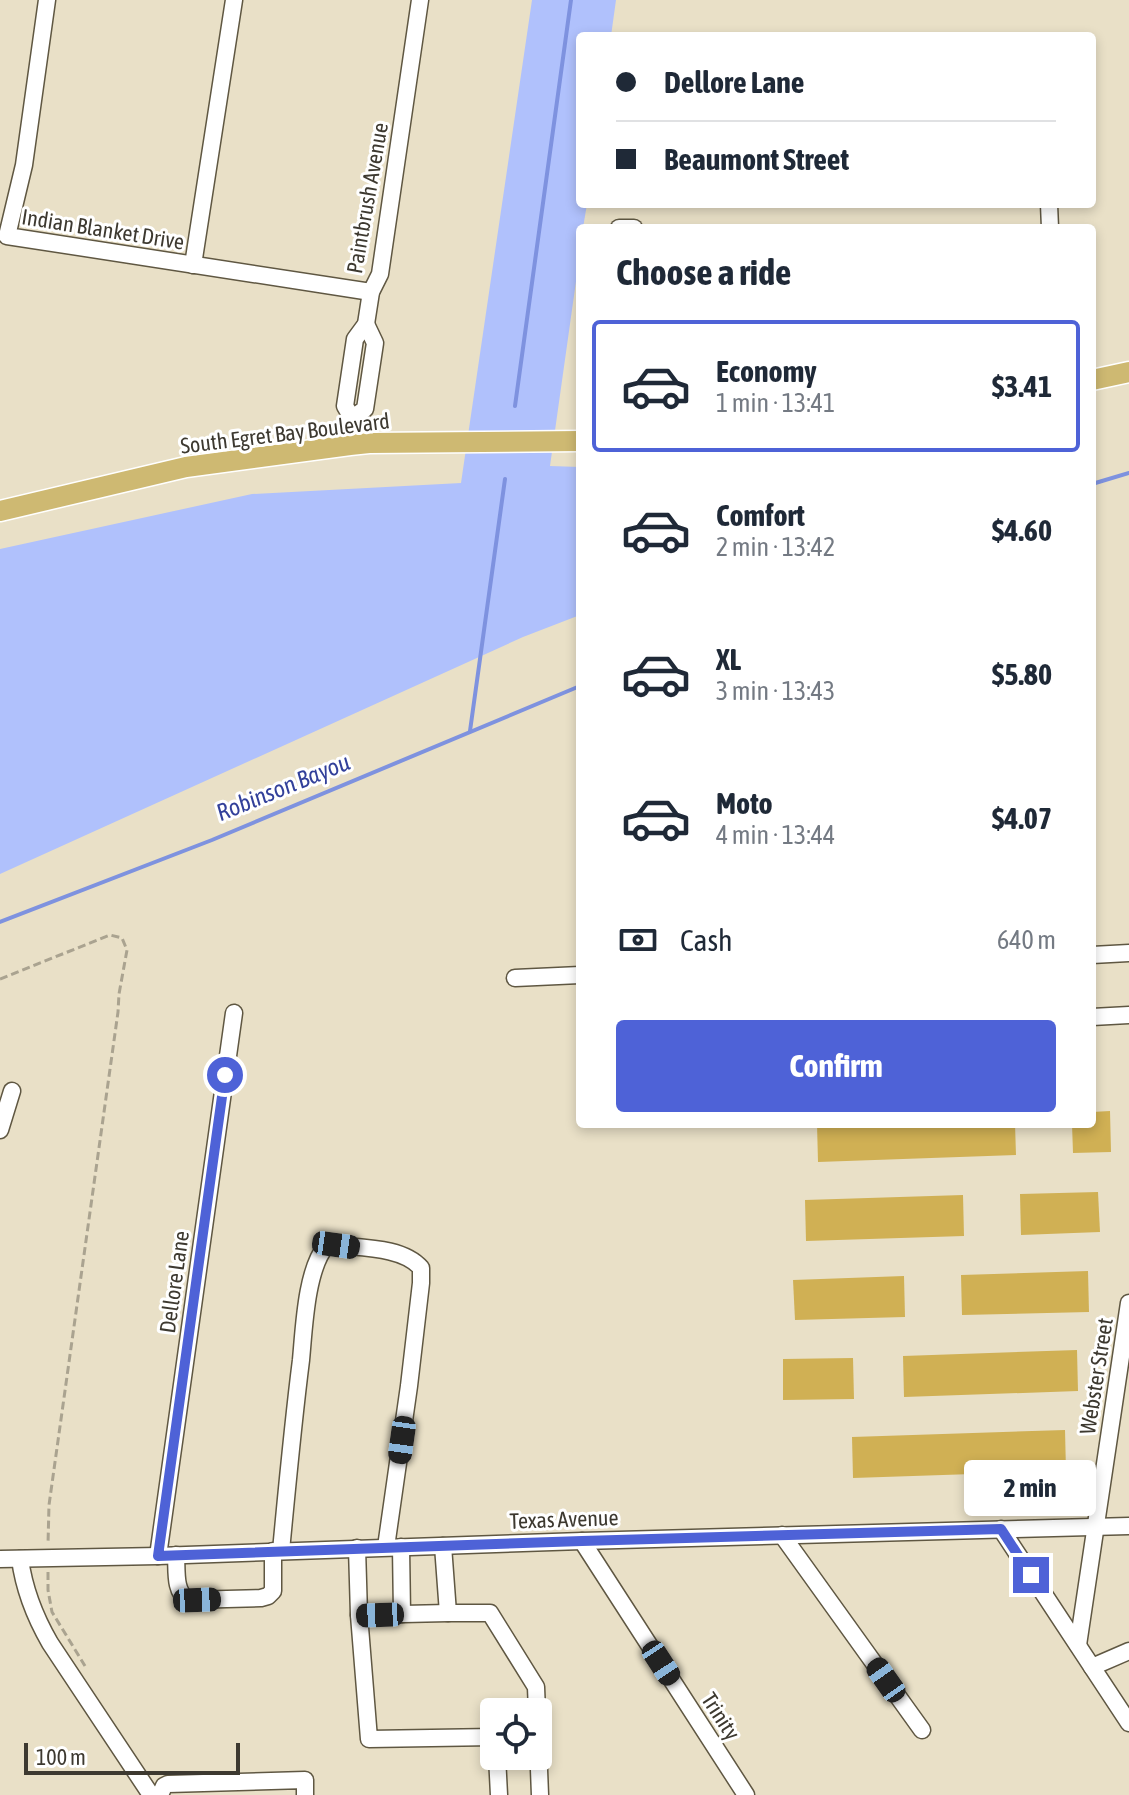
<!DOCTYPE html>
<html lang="en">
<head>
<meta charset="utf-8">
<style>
  :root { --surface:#fff; --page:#f2f2f3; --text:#1f2937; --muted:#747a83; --line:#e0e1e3; --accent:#4e62d7 }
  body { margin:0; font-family:"Asap Condensed",sans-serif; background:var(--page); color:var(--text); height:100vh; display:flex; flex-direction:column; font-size:30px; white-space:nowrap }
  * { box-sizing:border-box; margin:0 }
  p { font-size:26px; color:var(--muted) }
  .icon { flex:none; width:44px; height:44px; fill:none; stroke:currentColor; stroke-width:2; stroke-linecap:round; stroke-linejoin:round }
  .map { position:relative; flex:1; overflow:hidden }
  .panel { position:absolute; left:576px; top:224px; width:520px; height:904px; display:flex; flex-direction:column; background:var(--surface); border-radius:8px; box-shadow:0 4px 12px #0003 }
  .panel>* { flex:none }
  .hud { position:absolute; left:576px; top:32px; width:520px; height:176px; border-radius:8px; box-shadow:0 4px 12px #0003; display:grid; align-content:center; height:176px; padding:0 40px; background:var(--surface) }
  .tools { position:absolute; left:480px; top:1698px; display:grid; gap:16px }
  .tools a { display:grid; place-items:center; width:72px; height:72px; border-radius:8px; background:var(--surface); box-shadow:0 4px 12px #0003; font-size:40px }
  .scale { position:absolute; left:24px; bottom:20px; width:216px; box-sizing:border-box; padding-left:8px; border:4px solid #3d3930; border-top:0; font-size:22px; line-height:28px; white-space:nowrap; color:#3d3930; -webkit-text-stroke:6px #fff; paint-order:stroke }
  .end { position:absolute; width:36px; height:36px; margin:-18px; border:10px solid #4e62d7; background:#fff; box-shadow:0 0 0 4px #fff }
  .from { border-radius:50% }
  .bubble { position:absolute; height:56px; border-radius:8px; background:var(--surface); box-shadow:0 4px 12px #0003; font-size:26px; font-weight:700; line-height:56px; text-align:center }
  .car { position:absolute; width:24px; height:48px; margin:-24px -12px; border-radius:10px; box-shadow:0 0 6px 2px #0007; background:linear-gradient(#222 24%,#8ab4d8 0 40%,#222 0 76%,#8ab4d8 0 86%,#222 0) }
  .hud b { display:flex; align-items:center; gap:28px; height:76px; font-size:30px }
  .hud b+b { border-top:2px solid var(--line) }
  .hud i { width:20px; height:20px; background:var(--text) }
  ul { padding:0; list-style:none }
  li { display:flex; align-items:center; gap:24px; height:132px; margin:0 16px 12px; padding:0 24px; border:4px solid transparent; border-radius:8px }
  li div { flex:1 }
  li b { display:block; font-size:30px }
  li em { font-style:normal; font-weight:700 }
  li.current { border-color:var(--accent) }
  li>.icon { width:72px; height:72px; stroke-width:1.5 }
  h2 { padding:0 40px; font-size:36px; line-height:96px }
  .pay { display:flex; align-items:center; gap:20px; height:88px; padding:0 40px; font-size:30px }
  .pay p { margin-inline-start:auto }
  .action { display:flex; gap:16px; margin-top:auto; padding:16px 40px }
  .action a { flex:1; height:92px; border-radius:8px; background:var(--accent); color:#fff; font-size:32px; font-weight:700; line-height:92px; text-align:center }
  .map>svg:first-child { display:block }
  .green { fill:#b0c1fc }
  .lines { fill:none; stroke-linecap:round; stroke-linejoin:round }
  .stream { stroke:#7e92df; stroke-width:4 }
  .building { fill:#d0b054 }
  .minor-casing { stroke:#5f5742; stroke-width:19 }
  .major-casing { stroke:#fff; stroke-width:23 }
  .path { stroke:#aaa390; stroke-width:3; stroke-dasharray:8 4; stroke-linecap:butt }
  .minor { stroke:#fff; stroke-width:16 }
  .major { stroke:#ceb972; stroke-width:20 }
  .route { stroke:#4e62d7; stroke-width:10 }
  .labels { text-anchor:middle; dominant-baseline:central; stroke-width:6; stroke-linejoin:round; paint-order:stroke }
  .street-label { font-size:22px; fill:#3d3930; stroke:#fff }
  .water-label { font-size:24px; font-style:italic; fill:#32409a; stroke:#fff }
</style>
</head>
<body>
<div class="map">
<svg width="1129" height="1795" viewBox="0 0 1129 1795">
  <rect width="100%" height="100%" fill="#e9e0c7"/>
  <path class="green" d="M532 0H616L611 36H580V204H587L583 228H580V253L550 466 580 467V615L523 637 0 874V549L252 494 461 483Z"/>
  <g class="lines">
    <g class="stream">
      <path d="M515 406 571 0"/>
      <path d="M1092 484 1129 473"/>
      <path d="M470 731 505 479"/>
      <path d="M0 922 212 840 580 686"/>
    </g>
  </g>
  <g class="building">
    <path d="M1110 1111 1111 1152 1073 1153 1072 1124H1092V1112Z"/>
    <path d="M817 1124H1015L1016 1155 818 1162Z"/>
    <path d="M1098 1192 1100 1232 1021 1235 1020 1194Z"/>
    <path d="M963 1195 964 1236 806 1241 805 1200Z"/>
    <path d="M1088 1271 1089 1312 962 1315 961 1275Z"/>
    <path d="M904 1276 905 1317 795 1320 793 1280Z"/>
    <path d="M1077 1350 1078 1391 904 1397 903 1356Z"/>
    <path d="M853 1358 854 1399 783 1400V1359Z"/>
    <path d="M1065 1430 1066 1471 853 1478 852 1437Z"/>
  </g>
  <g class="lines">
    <defs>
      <g id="minor">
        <path d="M47 0 24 165 7 236 371 292"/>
        <path d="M1049 204 1050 228"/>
        <path d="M619 228H634"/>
        <path d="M193 265 234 0"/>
        <path d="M352 418 365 409 375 343 366 324"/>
        <path d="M350 445 352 418 345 406 355 339 366 324 371 292 380 274 420 0"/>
        <path d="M1092 955 1129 953"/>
        <path d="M515 978 580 975"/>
        <path d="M1092 1017 1129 1015"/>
        <path d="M0 1130 12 1091"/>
        <path d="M1001 1529 1129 1723"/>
        <path d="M782 1535 922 1730"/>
        <path d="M582 1541 746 1795"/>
        <path d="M443 1546 448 1613H490L536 1687 537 1712"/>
        <path d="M401 1547 402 1614"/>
        <path d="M357 1548 359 1615 448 1613"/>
        <path d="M281 1551C287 1487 293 1423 301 1360 304 1329 306 1270 326 1246L336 1245C362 1248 403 1247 421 1268V1283L409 1386 386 1547"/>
        <path d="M176 1555C177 1570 174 1592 188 1600L261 1598 268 1596 273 1591V1551"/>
        <path d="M158 1556 234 1013"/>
        <path d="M0 1559 158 1556 582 1541 1129 1526"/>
        <path d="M20 1559C24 1589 35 1617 50 1643L151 1795"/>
        <path d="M359 1615 369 1739 494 1737"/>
        <path d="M1078 1645 1129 1303"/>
        <path d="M1092 1667 1129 1651"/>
        <path d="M538 1744 540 1795"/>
        <path d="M497 1756 499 1795"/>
        <path d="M160 1795 164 1786 168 1784 305 1780V1795"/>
      </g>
      <g id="major">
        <path d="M1092 380 1129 372"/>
        <path d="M0 511 186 467 350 445 369 443 580 441"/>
      </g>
    </defs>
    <use href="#minor" class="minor-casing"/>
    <use href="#major" class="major-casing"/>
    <g class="path">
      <path d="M0 979 110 935 122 938 127 950 119 994 118 1012 49 1505 48 1544"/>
      <path d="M48 1572V1590L52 1612 85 1666"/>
    </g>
    <use href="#minor" class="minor"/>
    <use href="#major" class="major"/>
  </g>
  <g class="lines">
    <path class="route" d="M225 1075 158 1556 582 1541 1001 1529 1031 1575"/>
  </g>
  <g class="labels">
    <g class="street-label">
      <text transform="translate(367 198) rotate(-80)">Paintbrush Avenue</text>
      <text transform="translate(103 229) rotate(9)">Indian Blanket Drive</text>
      <text transform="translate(285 433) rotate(-7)">South Egret Bay Boulevard</text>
      <text transform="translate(174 1282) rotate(-82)">Dellore Lane</text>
      <text transform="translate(1096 1376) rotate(-81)">Webster Street</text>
      <text transform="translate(564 1519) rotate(-2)">Texas Avenue</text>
      <text transform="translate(721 1716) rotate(57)">Trinity</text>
    </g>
    <g class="water-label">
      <text transform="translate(283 787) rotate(-22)">Robinson Bayou</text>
    </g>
  </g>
</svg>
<div class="tools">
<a><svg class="icon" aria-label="locate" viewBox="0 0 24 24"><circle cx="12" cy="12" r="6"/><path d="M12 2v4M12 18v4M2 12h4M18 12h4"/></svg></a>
</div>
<div class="scale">100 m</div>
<i class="end from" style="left:225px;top:1075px"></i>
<i class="end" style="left:1031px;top:1575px"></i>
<div class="bubble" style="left:964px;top:1460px;width:132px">2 min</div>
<i class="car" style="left:336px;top:1245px;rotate:98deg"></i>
<i class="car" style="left:402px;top:1440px;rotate:188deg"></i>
<i class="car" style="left:197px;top:1600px;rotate:88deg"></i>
<i class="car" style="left:380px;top:1615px;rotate:268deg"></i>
<i class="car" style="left:661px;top:1663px;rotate:147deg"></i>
<i class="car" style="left:886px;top:1680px;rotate:325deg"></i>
<div class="hud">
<b><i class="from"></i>Dellore Lane</b>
<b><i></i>Beaumont Street</b>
</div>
<section class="panel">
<h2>Choose a ride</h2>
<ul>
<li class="current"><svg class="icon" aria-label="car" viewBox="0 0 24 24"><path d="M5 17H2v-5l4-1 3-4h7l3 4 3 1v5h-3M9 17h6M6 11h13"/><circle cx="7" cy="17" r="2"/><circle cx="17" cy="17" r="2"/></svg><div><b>Economy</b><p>1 min · 13:41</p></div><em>$3.41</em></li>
<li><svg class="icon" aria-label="car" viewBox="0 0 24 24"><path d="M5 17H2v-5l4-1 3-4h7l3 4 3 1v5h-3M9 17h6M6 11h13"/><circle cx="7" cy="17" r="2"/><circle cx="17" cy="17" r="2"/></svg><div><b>Comfort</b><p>2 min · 13:42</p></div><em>$4.60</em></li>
<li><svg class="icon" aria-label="car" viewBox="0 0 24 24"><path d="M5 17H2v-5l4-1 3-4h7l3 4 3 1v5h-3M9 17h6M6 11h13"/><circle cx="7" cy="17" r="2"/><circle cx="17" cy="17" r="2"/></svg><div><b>XL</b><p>3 min · 13:43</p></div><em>$5.80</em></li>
<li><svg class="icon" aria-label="car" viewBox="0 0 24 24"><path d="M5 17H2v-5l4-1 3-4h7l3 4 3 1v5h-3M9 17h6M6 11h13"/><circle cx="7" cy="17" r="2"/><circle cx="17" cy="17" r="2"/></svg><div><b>Moto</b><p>4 min · 13:44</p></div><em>$4.07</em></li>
</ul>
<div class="pay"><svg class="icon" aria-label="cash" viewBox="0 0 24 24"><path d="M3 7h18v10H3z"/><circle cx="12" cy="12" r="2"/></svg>Cash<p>640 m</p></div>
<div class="action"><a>Confirm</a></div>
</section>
</div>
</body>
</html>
